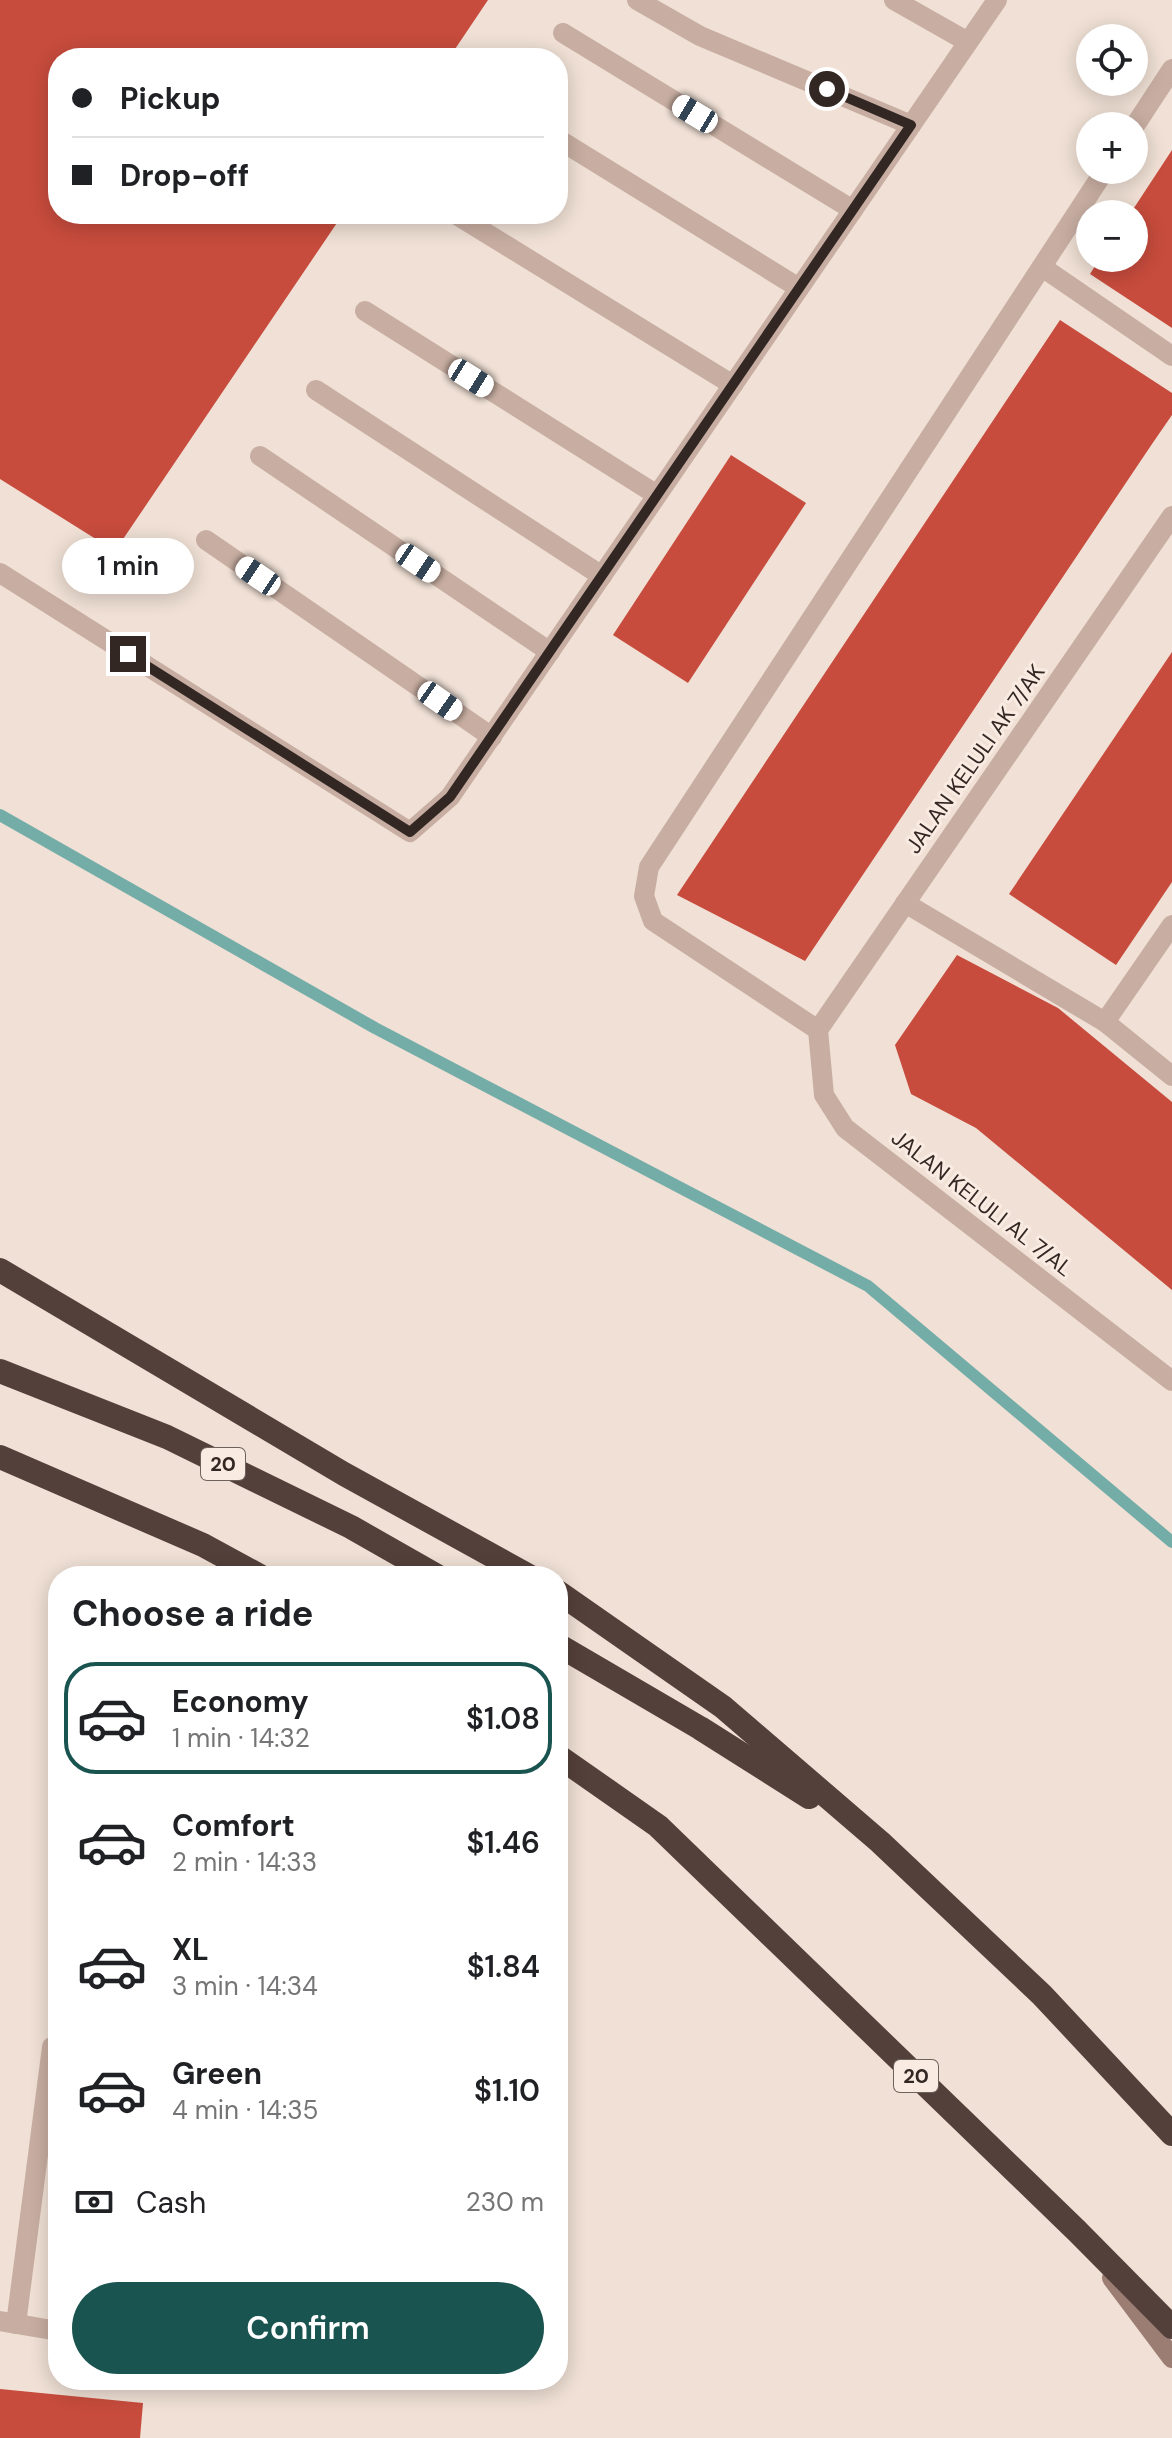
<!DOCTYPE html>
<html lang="en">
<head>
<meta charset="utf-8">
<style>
  :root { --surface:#fff; --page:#f6f6f6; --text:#202124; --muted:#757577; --line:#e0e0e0; --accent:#1a5450 }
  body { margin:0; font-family:"DM Sans",sans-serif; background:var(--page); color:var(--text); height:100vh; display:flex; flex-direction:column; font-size:30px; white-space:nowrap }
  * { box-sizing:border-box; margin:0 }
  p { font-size:26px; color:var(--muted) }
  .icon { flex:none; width:44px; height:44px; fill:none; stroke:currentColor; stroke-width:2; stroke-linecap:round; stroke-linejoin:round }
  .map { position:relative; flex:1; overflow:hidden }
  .panel { position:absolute; left:48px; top:1566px; width:520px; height:824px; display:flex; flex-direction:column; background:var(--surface); border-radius:32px; box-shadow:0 4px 20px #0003 }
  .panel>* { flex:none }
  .guide { position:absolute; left:48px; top:48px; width:520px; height:176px; border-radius:32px; box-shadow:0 4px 20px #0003; display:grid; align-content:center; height:176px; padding:0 24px; background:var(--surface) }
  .controls { position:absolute; left:1076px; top:24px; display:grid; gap:16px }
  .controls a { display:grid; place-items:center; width:72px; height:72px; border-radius:50%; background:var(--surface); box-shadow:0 4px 20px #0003; font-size:40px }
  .end { position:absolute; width:36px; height:36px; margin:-18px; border:10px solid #332724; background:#fff; box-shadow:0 0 0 4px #fff }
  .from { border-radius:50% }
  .bubble { position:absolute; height:56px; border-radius:28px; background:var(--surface); box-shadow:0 4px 20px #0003; font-size:26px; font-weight:600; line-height:56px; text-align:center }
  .car { position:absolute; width:24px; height:48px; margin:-24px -12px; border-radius:10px; box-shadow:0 0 6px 2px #0007; background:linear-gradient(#fff 24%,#345 0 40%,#fff 0 76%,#345 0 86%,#fff 0) }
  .guide b { display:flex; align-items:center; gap:28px; height:76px; font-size:30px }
  .guide b+b { border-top:2px solid var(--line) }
  .guide i { width:20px; height:20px; background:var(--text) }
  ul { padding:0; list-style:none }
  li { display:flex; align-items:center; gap:24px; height:112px; margin:0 16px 12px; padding:0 8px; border:4px solid transparent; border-radius:32px }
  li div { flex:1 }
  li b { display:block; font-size:30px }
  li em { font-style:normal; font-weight:600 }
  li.on { border-color:var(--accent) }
  li>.icon { width:72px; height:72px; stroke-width:1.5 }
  h2 { padding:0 24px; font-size:36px; line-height:96px }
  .pay { display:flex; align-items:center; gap:20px; height:88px; padding:0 24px; font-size:30px }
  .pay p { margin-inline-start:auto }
  .primary-button { display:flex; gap:16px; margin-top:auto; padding:16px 24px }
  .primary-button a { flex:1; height:92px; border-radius:48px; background:var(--accent); color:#fff; font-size:32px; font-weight:600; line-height:92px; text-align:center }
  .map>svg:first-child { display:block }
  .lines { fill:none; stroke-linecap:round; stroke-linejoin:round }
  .stream { stroke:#74ada8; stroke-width:12 }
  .building { fill:#c74c3d }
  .lane { stroke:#c8aea2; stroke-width:20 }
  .street { stroke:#c8aea2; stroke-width:20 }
  .secondary { stroke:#9b7d73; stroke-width:20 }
  .highway { stroke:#54403b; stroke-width:24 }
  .route { stroke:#332724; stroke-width:10 }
  .labels { text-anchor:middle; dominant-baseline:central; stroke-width:6; stroke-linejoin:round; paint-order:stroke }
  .shield { fill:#f9ebe1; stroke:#6e625d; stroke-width:2 }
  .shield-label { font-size:20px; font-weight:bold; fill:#332724 }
  .street-label { font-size:22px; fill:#332724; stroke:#f9ebe1 }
</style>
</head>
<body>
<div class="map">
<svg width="1172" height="2438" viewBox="0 0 1172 2438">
  <rect width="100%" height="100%" fill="#f0e0d5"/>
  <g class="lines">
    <path class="stream" d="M0 815 375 1028 868 1286 1172 1542"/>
  </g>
  <g class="building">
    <path d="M0 0H488L449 58H58V214H343L115 551 0 479Z"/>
    <path d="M1172 150V328L1090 274 1100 258H1134V214H1130Z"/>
    <path d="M1060 320 1172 393V415L1152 444 805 961 677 895Z"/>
    <path d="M731 455 806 503 688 683 613 635Z"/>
    <path d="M1172 652V882L1116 965 1009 894Z"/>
    <path d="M957 955 1058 1008 1172 1102V1290L976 1128 911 1094 895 1045Z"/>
    <path d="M0 2389 143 2403 140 2438H0Z"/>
  </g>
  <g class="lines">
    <g class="lane">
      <path d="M637 0 700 36 911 125"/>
      <path d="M894 0 968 42"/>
      <path d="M563 33 853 210"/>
      <path d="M1134 127 1172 69"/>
      <path d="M558 139 799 288"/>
      <path d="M455 214 733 385"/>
      <path d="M1042 267 1172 356"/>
      <path d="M365 311 657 495"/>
      <path d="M316 390 602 576"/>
      <path d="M260 456 550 652"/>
      <path d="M206 540 492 737"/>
      <path d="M0 573 410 832 450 797 997 0"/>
      <path d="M905 903 1105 1022 1172 1076"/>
      <path d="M1105 1022 1172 925"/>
      <path d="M818 1030 653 921 644 896 649 867 1105 170"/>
      <path d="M0 2321 58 2331"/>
      <path d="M16 2324 52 2047 58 2044"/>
    </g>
    <path class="street" d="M1172 516 818 1030 824 1095 845 1128 1172 1381"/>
    <path class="secondary" d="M1112 2278 1172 2358"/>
    <g class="highway">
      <path d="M0 1270 344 1474 529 1576"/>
      <path d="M0 1371 167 1437 351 1527 437 1576"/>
      <path d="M0 1457 203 1545 260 1576"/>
      <path d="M558 1592 723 1707 880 1842 1042 1995 1172 2134"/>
      <path d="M558 1645 700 1728 809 1797"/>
      <path d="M558 1756 658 1826 1077 2231 1172 2327"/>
    </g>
  </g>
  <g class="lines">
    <path class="route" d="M128 654 410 832 450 797 911 125 827 89"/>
  </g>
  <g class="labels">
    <g class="shield">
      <rect x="201" y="1448" width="44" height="32" rx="6"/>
      <rect x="894" y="2060" width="44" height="32" rx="6"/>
    </g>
    <g class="shield-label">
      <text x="223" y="1464">20</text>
      <text x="916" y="2076">20</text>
    </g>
    <g class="street-label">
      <text transform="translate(975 759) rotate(-55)">JALAN KELULI AK 7/AK</text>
      <text transform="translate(982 1203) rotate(38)">JALAN KELULI AL 7/AL</text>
    </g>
  </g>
</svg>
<div class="controls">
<a><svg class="icon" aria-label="locate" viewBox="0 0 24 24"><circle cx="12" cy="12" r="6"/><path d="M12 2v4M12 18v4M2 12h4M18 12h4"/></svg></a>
<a>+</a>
<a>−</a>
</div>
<i class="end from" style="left:827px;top:89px"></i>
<i class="end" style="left:128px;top:654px"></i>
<div class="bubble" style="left:62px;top:538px;width:132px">1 min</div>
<i class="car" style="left:695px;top:114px;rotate:301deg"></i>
<i class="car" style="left:471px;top:378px;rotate:122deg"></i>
<i class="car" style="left:418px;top:563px;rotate:124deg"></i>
<i class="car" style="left:258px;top:576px;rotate:304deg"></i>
<i class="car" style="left:440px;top:701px;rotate:125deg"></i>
<div class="guide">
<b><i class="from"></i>Pickup</b>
<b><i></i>Drop-off</b>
</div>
<section class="panel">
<h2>Choose a ride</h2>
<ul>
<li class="on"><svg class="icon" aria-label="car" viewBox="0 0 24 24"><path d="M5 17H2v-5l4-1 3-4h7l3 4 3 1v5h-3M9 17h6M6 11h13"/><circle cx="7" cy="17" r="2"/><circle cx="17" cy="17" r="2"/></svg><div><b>Economy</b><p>1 min · 14:32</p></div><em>$1.08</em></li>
<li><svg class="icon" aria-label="car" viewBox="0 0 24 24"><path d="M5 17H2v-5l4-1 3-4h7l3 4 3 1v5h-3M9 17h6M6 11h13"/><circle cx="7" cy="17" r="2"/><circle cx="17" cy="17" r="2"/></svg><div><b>Comfort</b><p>2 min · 14:33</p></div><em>$1.46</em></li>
<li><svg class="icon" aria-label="car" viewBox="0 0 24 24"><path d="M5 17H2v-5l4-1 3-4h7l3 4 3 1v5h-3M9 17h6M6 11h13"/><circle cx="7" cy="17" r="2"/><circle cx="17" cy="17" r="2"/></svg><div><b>XL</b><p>3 min · 14:34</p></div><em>$1.84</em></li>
<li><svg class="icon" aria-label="car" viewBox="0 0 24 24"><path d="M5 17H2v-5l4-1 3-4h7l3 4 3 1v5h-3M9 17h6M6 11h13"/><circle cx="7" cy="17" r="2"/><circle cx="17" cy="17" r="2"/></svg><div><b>Green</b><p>4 min · 14:35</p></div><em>$1.10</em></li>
</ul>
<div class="pay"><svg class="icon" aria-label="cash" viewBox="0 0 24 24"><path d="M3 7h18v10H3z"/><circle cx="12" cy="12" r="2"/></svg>Cash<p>230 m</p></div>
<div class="primary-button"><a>Confirm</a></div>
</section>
</div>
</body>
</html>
